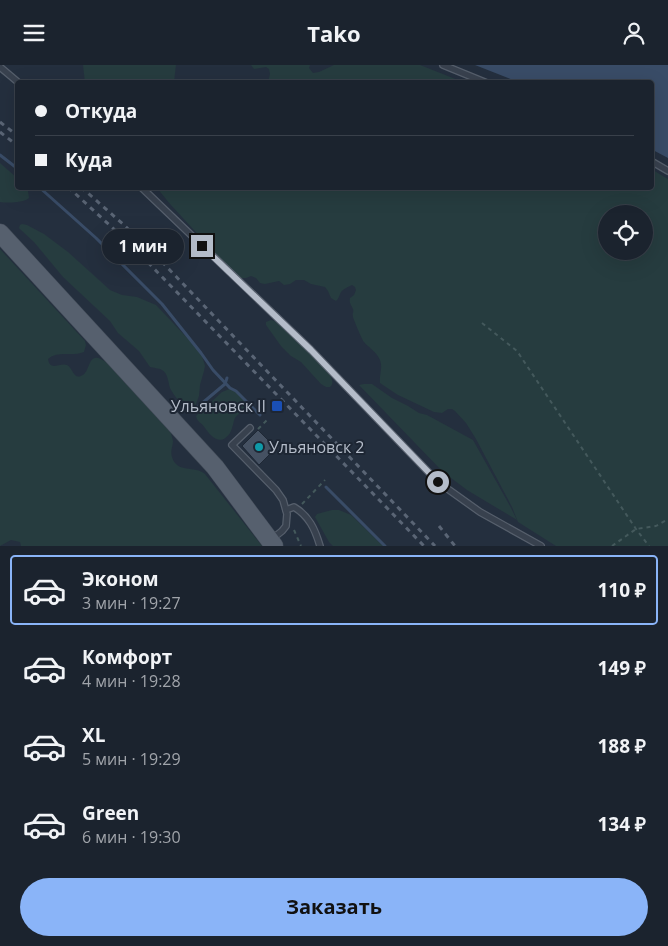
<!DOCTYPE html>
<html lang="ru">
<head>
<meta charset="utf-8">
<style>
  :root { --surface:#1b232e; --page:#282f3a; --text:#f1f3f6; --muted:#a0a4aa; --line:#39404a; --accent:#8ab4f8 }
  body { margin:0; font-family:"Open Sans",sans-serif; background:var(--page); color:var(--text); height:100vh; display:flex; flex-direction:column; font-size:19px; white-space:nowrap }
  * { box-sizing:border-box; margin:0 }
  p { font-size:16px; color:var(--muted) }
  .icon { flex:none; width:28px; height:28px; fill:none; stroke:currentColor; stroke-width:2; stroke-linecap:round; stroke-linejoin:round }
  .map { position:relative; height:481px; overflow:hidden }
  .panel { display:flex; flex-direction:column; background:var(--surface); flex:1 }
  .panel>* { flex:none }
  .top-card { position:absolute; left:15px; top:15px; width:639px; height:110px; border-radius:5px; box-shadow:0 5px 20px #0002,0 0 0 1px var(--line); display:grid; align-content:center; height:110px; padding:0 20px; background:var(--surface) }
  .buttons { position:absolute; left:598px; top:140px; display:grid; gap:10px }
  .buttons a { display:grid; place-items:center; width:55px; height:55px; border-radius:50%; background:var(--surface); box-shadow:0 5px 20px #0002,0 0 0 1px var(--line); font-size:25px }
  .end { position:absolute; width:22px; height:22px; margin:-11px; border:6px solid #b4bcc9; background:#111; box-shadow:0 0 0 2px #111 }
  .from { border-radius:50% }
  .bubble { position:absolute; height:35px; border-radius:18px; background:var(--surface); box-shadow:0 5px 20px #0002,0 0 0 1px var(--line); font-size:16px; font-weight:700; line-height:35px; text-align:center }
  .top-card b { display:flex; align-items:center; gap:18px; height:48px; font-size:19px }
  .top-card b+b { border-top:1px solid var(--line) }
  .top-card i { width:12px; height:12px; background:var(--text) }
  ul { padding:9px 0 0; list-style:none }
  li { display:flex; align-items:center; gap:15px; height:70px; margin:0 10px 8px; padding:0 10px; border:2px solid transparent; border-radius:5px }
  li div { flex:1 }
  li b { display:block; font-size:19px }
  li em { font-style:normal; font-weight:700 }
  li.current { border-color:var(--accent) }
  li>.icon { width:45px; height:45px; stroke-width:1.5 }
  .cta { display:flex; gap:10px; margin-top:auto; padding:10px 20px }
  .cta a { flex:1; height:58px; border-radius:30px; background:var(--accent); color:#111; font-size:20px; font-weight:700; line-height:58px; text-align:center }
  header { display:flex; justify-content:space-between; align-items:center; height:65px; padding:0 20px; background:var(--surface); font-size:22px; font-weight:700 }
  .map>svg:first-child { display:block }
  .green { fill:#263c3f; fill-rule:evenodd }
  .water { fill:#394c67 }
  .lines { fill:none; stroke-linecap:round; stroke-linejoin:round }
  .stream { stroke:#394c67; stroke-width:3 }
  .building { fill:#455162; stroke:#1f2835 }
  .service-casing { stroke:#565f6c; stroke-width:8 }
  .primary-casing { stroke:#414a57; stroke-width:19 }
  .path { stroke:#44595c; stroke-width:2; stroke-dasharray:4 4; stroke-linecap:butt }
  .service { stroke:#38414e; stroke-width:5.5 }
  .primary { stroke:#56606e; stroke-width:18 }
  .rail { stroke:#5a6575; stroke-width:3; stroke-dasharray:5 5; stroke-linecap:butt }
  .route { stroke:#b4bcc9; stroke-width:6 }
  .transit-dot { fill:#1a4fb4; stroke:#1d2633; stroke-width:2 }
  .culture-dot { fill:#0f9aa8; stroke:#1d2633; stroke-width:2 }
  .labels { text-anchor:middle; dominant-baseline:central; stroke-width:4; stroke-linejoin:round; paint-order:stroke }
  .poi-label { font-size:16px; fill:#b4bcc9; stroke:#1d2633; text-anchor:end }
</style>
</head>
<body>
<header><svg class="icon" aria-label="menu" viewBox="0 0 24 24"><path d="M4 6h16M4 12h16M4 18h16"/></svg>Tako<svg class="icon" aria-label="person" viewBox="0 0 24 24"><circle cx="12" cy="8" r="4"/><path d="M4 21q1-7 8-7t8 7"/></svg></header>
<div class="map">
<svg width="668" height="481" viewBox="0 0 668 481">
  <rect width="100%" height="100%" fill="#242f3e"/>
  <g class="green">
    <path d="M83 0H176L174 17 85 18Z"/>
    <path d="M251 0H310L309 3 313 8 319 7 334 0H420L463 17H268L270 9 269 4 266 2 254 4Z"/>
    <path d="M0 98 17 113 18 122 25 123 28 126 29 133C23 138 8 138 0 137Z"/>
    <path d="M651 104 668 114V481H556L518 457 512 442 476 374 466 358 455 346 452 344H448L442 348 434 347 398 330 380 318C379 310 383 303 380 295 376 286 369 283 364 277 362 275 353 253 353 252 352 247 354 248 353 244 351 239 349 238 350 233L354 230 356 225 355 222 352 220C348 222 343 224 341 227 339 231 339 233 336 236L331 233 328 226 325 222 311 219 304 215H296L290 219 284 220 279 216 265 219 260 218 256 213 251 211 246 213H241L228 202 170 139 157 123 651 122ZM606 149H644V186H606Z"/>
    <path d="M22 159 27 160 44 169 68 187 110 225 122 230 137 232 156 240 190 276 202 291 205 301 204 306 200 320 199 331 196 339 193 342C183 343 174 331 170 323 168 317 168 308 162 305 159 303 153 303 150 302L139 286 118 268 110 256 63 212 34 177 21 165 19 163 20 160Z"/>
    <path d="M0 184 85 276 86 280 84 287C72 292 58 285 48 294 50 307 60 297 67 300 73 303 73 314 81 311 92 308 86 281 108 299L171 368C171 369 173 375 173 376 173 381 170 386 172 392 177 409 195 400 205 409L262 481H21L20 477 11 475 0 481Z"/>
    <path d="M271 255 275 256C286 266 330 302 332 315 333 319 332 320 330 322H326L321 319 301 297 291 291 281 281 266 260V257Z"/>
    <path d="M364 319H372L392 333 408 341 419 348 427 350 473 375 510 441 517 455 467 425 443 407 359 320Z"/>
    <path d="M232 323C237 325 245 331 245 336 246 343 239 348 235 353 233 357 233 363 230 368 221 381 212 373 205 363 202 358 197 357 196 351L222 327Z"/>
    <path d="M332 445H339L351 450 383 481H333L329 477 315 452 317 449Z"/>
  </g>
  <path class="water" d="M475 0H668V93L651 84V18L518 17Z"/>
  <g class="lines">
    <g class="stream">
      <path d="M0 90 18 104"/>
      <path d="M39 122 96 173 162 239 201 288 213 305 230 323 236 326 260 350"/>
      <path d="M194 345 225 319 227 313"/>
      <path d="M326 422 385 481"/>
    </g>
  </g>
  <path class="building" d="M258 365 276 383 259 400 242 381Z"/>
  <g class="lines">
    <defs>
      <g id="service">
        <path d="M443 0 487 18"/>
        <path d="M0 2 19 18"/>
        <path d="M651 96 668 106"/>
        <path d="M141 122 311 285 438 417 480 447 541 481"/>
        <path d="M250 363 232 380 276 425 283 435 287 449 286 461 282 466 272 474"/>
        <path d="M286 445 294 442C309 451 315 464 320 481"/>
      </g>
      <path id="primary" d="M0 168 215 402 274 481"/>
    </defs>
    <use href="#service" class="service-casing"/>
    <use href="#primary" class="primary-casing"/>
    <g class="path">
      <path d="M482 258 517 286 636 464 649 481"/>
      <path d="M258 364 267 355"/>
      <path d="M302 439 325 415"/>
      <path d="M294 465 301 481"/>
      <path d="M612 481 636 464 656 461 668 454"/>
    </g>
    <use href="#service" class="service"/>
    <use href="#primary" class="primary"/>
    <g class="rail">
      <path d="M0 57 18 71"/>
      <path d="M0 67 18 81"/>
      <path d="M68 122 128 177 424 481"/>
      <path d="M81 122 124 160 164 199 435 481"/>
      <path d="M439 461 455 481"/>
    </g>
  </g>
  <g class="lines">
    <path class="route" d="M202 181 311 285 438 417"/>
  </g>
  <rect class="transit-dot" x="271" y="335" width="12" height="12" rx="2.5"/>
  <circle class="culture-dot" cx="259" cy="382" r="5"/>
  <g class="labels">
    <g class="poi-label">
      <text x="266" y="341">Ульяновск II</text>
      <text x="269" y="382" text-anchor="start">Ульяновск 2</text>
    </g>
  </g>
</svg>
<div class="buttons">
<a><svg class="icon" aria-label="locate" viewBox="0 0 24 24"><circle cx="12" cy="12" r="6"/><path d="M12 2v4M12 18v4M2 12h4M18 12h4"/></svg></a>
</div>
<i class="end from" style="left:438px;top:417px"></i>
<i class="end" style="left:202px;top:181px"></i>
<div class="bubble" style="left:102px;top:164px;width:82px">1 мин</div>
<div class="top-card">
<b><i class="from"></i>Откуда</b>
<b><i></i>Куда</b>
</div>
</div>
<section class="panel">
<ul>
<li class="current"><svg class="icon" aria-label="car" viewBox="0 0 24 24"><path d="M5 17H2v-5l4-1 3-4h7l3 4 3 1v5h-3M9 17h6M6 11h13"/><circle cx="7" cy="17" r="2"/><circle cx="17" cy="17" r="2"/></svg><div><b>Эконом</b><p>3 мин · 19:27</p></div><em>110 ₽</em></li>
<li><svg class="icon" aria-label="car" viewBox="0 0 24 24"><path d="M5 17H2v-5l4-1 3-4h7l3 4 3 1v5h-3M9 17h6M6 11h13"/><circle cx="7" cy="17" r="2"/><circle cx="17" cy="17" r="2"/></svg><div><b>Комфорт</b><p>4 мин · 19:28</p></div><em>149 ₽</em></li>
<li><svg class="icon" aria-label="car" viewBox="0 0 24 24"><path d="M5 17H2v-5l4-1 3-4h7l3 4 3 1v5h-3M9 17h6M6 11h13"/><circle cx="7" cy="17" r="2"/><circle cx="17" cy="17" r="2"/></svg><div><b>XL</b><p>5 мин · 19:29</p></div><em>188 ₽</em></li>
<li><svg class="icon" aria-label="car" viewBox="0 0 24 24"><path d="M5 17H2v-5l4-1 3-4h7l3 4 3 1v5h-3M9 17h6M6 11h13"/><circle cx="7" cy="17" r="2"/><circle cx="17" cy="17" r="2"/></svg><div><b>Green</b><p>6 мин · 19:30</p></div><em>134 ₽</em></li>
</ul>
<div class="cta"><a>Заказать</a></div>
</section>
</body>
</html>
